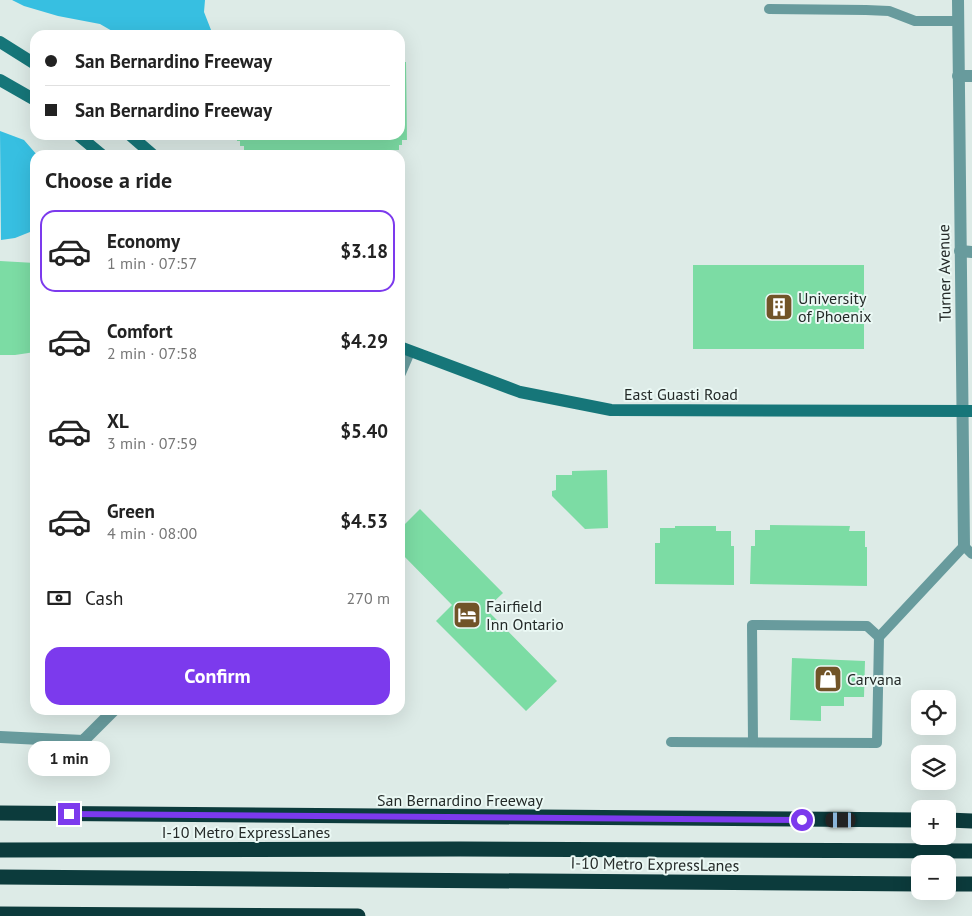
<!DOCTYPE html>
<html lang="en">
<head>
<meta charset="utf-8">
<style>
  :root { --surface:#fff; --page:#f2f2f2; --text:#222; --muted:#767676; --line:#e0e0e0; --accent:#7c3aed }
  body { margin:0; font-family:"PT Sans",sans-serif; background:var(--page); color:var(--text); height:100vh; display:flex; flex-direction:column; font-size:19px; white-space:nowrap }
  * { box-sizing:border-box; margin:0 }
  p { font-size:16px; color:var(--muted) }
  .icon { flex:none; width:28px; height:28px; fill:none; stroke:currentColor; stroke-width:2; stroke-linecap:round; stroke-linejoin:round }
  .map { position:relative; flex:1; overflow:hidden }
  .drawer { position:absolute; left:30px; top:150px; width:375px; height:565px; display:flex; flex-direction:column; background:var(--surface); border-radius:15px; box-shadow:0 5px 20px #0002 }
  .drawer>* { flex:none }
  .top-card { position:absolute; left:30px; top:30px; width:375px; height:110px; border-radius:15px; box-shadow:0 5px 20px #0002; display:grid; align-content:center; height:110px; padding:0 15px; background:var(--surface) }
  .fabs { position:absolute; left:911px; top:690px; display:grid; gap:10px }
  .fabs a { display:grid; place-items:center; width:45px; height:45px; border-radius:10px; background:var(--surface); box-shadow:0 5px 20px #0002; font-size:25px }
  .end { position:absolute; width:22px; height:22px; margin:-11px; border:6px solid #7c3aed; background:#fff; box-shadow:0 0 0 2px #fff }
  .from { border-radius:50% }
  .bubble { position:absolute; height:35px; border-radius:15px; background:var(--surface); box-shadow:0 5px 20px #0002; font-size:16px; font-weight:800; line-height:35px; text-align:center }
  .car { position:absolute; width:15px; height:30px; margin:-15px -8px; border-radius:6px; box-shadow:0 0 4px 1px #0007; background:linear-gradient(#222 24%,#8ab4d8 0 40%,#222 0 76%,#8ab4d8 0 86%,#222 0) }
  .top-card b { display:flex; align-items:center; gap:18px; height:48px; font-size:19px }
  .top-card b+b { border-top:1px solid var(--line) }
  .top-card i { width:12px; height:12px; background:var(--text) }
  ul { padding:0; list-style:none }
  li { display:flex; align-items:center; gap:15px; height:82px; margin:0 10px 8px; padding:0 5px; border:2px solid transparent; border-radius:15px }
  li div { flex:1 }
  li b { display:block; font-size:19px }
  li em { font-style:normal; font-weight:800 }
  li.active { border-color:var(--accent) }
  li>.icon { width:45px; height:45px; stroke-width:1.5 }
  h2 { padding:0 15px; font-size:22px; line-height:60px }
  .pay { display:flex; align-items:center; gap:12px; height:55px; padding:0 15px; font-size:19px }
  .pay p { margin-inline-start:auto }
  .primary-button { display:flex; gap:10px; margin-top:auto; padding:10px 15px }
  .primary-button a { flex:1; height:58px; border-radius:15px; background:var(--accent); color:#fff; font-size:20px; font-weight:800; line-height:58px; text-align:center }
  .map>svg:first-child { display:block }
  .water { fill:#37bfe1 }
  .building { fill:#7cdca4 }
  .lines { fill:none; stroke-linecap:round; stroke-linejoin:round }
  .lane { stroke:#689b9d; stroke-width:10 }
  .street { stroke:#689b9d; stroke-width:12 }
  .secondary { stroke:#167679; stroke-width:12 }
  .highway { stroke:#0c3b3c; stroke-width:15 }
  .route { stroke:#7c3aed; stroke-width:6 }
  .labels { text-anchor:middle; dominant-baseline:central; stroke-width:4; stroke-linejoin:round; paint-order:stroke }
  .street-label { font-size:16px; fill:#242a28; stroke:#eaf8f4 }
  .poi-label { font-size:16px; fill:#242a28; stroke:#eaf8f4; text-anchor:start }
</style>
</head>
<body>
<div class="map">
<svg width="972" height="916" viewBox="0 0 972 916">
  <rect width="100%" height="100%" fill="#ddebe7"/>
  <g class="water">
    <path d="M12 0H205L204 12 213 35H119L100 24 58 16 24 6Z"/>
    <path d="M0 131 24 140 37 155H35V230L15 238 1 240Z"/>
  </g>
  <g class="building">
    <path d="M400 62H406L407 140H402V145H399V150L244 152V146H240V141H237V135H400Z"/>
    <path d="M0 261 35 263V352L15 355H0Z"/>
    <rect x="693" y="265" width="171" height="84"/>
    <path d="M607 470 608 528 585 529 552 496V491L556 490V475H572V471Z"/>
    <path d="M420 509 503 593 486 609 557 681 526 711 436 621 452 605 400 552V529Z"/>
    <path d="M770 525 850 526 849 531H865V547H867V586L750 584 751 546H755V530H770Z"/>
    <path d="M675 526H716V531H731V546H734V585L655 584V543H660V528H675Z"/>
    <path d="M792 658 865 661 864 697H844V706H821V721L790 720Z"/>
  </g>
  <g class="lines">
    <g class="lane">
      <path d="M769 9 866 10 889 11 915 21H958"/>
      <path d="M671 742 877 743 879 637 964 546 972 554"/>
      <path d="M753 742 752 625 867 626 879 637"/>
    </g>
    <g class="street">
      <path d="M958 0 964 546"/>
      <path d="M958 76H972"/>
      <path d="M960 251 972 252"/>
      <path d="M400 373 409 352"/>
      <path d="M0 737 83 741 114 710"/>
    </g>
    <g class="secondary">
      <path d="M0 42 35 64"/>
      <path d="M0 80 35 100"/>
      <path d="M78 135 102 155"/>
      <path d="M130 135 153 155"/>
      <path d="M400 347 520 392 611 410 972 411"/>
    </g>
    <g class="highway">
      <path d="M0 813 920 820"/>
      <path d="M948 820 972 821"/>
      <path d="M0 850 460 849 972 851"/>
      <path d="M0 877 920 884"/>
      <path d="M948 884H972"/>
      <path d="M0 914 358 916"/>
    </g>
  </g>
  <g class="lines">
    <path class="route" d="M69 814 802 820"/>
  </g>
  <defs>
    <symbol id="building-square" viewBox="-11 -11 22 22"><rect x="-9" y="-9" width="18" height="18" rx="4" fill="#715428" stroke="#eaf8f4"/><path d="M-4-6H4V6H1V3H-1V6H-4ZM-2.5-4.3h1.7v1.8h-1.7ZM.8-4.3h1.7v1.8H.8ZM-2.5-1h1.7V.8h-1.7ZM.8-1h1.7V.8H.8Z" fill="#fff"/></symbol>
    <symbol id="hotel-square" viewBox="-11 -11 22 22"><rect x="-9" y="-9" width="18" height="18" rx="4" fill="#715428" stroke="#eaf8f4"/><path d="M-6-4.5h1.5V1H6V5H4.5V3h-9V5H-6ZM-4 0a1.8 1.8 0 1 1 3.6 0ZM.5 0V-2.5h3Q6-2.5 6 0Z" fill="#fff"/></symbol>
    <symbol id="shop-square" viewBox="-11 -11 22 22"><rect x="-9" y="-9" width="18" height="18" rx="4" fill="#715428" stroke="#eaf8f4"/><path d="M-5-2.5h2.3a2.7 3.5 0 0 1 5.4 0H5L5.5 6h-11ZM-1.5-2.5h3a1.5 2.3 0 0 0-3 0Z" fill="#fff"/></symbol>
  </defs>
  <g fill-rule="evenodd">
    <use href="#building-square" x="763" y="291" width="32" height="32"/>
    <use href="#hotel-square" x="451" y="599" width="32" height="32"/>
    <use href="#shop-square" x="812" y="663" width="32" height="32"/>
  </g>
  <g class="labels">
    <g class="street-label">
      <text transform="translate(944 273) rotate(-91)">Turner Avenue</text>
      <text x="681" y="394">East Guasti Road</text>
      <text x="460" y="800">San Bernardino Freeway</text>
      <text x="246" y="832">I-10 Metro ExpressLanes</text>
      <text transform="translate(655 864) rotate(1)">I-10 Metro ExpressLanes</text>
    </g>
    <g class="poi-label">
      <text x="798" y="298">University<tspan x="798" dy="18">of Phoenix</tspan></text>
      <text x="486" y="606">Fairfield<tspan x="486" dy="18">Inn Ontario</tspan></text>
      <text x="847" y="679">Carvana</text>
    </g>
  </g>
</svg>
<div class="fabs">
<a><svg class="icon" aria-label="locate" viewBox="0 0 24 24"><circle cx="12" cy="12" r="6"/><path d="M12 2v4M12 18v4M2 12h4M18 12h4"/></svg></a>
<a><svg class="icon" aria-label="layers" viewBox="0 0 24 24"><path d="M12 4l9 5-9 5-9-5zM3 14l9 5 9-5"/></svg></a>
<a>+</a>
<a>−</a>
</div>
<i class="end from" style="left:802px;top:820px"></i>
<i class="end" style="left:69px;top:814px"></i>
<div class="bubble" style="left:28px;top:741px;width:82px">1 min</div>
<i class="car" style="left:841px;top:820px;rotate:270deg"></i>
<div class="top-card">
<b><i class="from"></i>San Bernardino Freeway</b>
<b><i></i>San Bernardino Freeway</b>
</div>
<section class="drawer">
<h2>Choose a ride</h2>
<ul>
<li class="active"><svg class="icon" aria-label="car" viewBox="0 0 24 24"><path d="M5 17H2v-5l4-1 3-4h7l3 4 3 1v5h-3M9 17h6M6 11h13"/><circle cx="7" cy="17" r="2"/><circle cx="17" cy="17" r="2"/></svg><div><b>Economy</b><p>1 min · 07:57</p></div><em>$3.18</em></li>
<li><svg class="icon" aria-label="car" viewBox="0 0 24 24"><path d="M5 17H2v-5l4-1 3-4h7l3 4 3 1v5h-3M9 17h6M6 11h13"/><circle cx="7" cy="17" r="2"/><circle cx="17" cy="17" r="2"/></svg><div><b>Comfort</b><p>2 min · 07:58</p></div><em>$4.29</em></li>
<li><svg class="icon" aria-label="car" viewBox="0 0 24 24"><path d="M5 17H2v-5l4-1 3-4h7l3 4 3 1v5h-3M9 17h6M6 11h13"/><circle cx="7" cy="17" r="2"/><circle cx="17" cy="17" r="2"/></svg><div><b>XL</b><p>3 min · 07:59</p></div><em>$5.40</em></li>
<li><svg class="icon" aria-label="car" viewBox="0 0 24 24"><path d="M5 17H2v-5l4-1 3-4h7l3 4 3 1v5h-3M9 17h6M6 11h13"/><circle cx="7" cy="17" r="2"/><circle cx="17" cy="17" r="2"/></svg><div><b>Green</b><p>4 min · 08:00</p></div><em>$4.53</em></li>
</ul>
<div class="pay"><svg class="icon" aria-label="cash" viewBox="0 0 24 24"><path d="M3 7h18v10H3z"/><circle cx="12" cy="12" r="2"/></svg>Cash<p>270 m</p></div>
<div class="primary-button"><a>Confirm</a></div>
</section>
</div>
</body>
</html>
